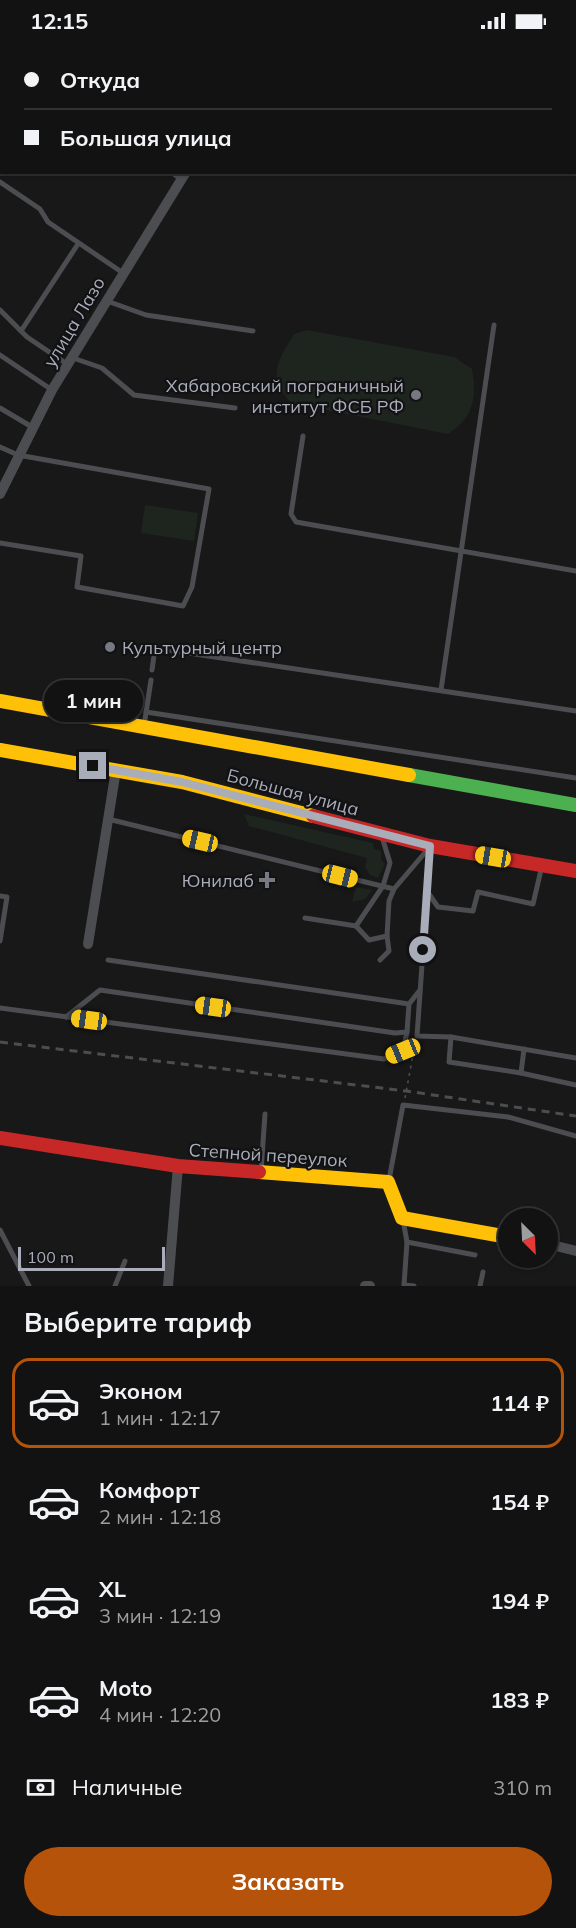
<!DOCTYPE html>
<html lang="ru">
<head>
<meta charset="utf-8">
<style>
  :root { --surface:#121212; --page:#1f2020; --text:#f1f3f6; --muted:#9c9e9f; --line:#313232; --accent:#b45309 }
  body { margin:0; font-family:Mulish,sans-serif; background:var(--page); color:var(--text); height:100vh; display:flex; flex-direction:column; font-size:22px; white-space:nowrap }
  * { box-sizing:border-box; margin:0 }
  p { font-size:20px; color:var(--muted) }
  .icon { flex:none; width:33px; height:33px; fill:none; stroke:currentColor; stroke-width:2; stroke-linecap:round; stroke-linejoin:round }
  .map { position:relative; height:1244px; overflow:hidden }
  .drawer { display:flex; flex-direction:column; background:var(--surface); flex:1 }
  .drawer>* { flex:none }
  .guide { position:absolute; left:0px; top:0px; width:576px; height:132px; box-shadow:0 2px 4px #0004,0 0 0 2px var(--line); display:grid; align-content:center; height:132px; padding:0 24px; background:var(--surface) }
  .needle { width:39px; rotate:156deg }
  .fabs { position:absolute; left:498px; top:1166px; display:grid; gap:12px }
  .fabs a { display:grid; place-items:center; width:60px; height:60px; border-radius:50%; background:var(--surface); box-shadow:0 2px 4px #0004,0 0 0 2px var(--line); font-size:30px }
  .scale { position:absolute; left:18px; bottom:15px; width:147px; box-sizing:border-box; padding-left:6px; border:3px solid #a9adb9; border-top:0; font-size:16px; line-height:21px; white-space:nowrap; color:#a9adb9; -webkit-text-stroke:4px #121214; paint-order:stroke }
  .end { position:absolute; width:27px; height:27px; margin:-14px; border:8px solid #a9adb9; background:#111; box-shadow:0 0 0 3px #111 }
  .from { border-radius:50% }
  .bubble { position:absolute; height:42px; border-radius:21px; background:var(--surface); box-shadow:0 2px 4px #0004,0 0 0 2px var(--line); font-size:20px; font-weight:700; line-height:42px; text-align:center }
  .car { position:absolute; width:18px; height:36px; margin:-18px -9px; border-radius:8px; box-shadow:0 0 4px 2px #0007; background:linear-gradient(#f5c518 24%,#345 0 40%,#f5c518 0 76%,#345 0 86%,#f5c518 0) }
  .guide b { display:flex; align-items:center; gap:21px; height:57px; font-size:22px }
  .guide b+b { border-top:2px solid var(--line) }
  .guide i { width:15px; height:15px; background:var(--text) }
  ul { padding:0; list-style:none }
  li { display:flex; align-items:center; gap:18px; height:90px; margin:0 12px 9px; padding:0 12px; border:3px solid transparent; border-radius:18px }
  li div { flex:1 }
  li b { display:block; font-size:22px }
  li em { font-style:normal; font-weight:700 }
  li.current { border-color:var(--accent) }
  li>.icon { width:54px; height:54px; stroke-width:1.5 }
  h2 { padding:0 24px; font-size:27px; line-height:72px }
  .pay { display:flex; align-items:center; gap:15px; height:66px; padding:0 24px; font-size:22px }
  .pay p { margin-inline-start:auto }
  .button { display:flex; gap:12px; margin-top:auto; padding:12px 24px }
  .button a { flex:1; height:69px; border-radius:36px; background:var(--accent); color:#fff; font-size:24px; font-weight:700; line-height:69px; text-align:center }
  .status { display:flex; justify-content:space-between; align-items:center; height:42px; padding:0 30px; background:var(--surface); direction:ltr }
  .status svg { height:16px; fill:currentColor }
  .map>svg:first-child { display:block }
  .green { fill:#1e251f }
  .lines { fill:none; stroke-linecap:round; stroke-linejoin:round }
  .path { stroke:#4e4f53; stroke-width:1.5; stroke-dasharray:3 4.5; stroke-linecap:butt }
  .lane { stroke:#4c4d51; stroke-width:5 }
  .street { stroke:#4c4d51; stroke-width:10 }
  .fast { stroke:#4caf50; stroke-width:14 }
  .slow { stroke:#ffc107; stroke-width:14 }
  .jam { stroke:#c62828; stroke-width:14 }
  .rail { stroke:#4c4d50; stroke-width:3; stroke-dasharray:8 6; stroke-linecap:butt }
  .route { stroke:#a9adb9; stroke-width:8 }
  .poi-dot { fill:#767981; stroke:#121214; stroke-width:2 }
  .labels { text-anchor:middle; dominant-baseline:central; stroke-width:4.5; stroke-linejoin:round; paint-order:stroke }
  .street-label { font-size:18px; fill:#a9adb9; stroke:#121214 }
  .poi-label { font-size:18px; fill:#a9adb9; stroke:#121214; text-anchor:end }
</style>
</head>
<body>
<div class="status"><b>12:15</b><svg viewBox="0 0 49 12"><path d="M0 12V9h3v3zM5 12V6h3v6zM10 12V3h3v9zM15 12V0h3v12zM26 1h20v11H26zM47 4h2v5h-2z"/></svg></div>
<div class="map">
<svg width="576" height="1244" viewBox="0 0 576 1244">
  <rect width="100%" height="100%" fill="#181818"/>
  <g class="green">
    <path d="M307 288 454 315 472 327C477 356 474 375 448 392L291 361C267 333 277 321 294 292Z"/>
    <path d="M145 463 198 471 194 499 141 491Z"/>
    <path d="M244 772 373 801 374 807 381 809V818L385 822 378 836 370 833 365 825 367 816 249 784Z"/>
    <path d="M356 845 372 848 365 857 352 860Z"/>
  </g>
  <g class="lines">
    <path class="path" d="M405 1056 415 1002"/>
    <g class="lane">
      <path d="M383 0 387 2"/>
      <path d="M574 52 576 53"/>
      <path d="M574 126H576"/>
      <path d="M171 130 182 138"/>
      <path d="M0 140 40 167 48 180 123 231"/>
      <path d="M107 259 146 273 253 289"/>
      <path d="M0 268 27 295 67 322"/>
      <path d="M21 289 78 202"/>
      <path d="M0 313 52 348"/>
      <path d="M73 316 102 326 134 353 235 366"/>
      <path d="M0 366 32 385"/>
      <path d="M303 394 291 472 296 480 576 529"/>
      <path d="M0 405 18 413 209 447 192 545 183 564 77 545 81 514 0 501"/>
      <path d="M152 628 155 606 576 669"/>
      <path d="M441 648 494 283"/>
      <path d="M146 670 576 736"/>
      <path d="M144 684 151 638"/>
      <path d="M108 777 394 847"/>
      <path d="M382 795 390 821 383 844 356 884 369 898 387 894 389 859 394 847 428 807"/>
      <path d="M430 809 417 994 451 995 576 1016"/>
      <path d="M427 849 438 865 473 869 478 850 533 862 541 828"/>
      <path d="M0 854 7 855 0 899"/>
      <path d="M305 876 356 884"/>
      <path d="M108 918 409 962"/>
      <path d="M380 918 389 909 387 894"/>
      <path d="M0 966 384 1017 403 1009 407 990"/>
      <path d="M66 975 100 948 395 991 407 990 409 962 420 948"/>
      <path d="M451 995 449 1020 521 1031 576 1043"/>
      <path d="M521 1031 524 1007"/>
      <path d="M261 1129 265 1072"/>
      <path d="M389 1138 403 1063 508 1075 576 1094"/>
      <path d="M403 1178 407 1200 475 1213"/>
      <path d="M0 1188 29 1244"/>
      <path d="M407 1200 404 1243 414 1244"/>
      <path d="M115 1244 125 1219"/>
      <path d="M480 1244 483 1230"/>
    </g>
    <g class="street">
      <path d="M289 2 290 0"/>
      <path d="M0 452 52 348 186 130"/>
      <path d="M88 902 116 728"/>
      <path d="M548 1202 576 1209"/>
      <path d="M168 1244 178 1124"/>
      <path d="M365 1244H370"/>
    </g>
    <path class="fast" d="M409 733 576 763"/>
    <g class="slow">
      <path d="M0 659 409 733"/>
      <path d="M0 708 182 740 313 774"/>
      <path d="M259 1130 388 1140 402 1176 508 1195"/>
    </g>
    <g class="jam">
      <path d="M313 774 430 804 576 829"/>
      <path d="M0 1096 178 1124 259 1130"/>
    </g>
    <g class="rail">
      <path d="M403 0 406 2"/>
      <path d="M431 0 442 2"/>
      <path d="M0 1000 406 1049 576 1074"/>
    </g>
  </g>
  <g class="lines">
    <path class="route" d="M93 724 182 740 430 804 423 908"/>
  </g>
  <g class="poi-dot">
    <circle cx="416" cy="353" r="6"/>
    <circle cx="110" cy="605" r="6"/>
    <path d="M264 829h6v6h6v6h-6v6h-6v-6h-6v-6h6z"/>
  </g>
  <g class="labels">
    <g class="street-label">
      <text transform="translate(74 280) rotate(-59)">улица Лазо</text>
      <text transform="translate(293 750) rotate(15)">Большая улица</text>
      <text transform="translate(268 1113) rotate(4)">Степной переулок</text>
    </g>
    <g class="poi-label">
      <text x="404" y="343">Хабаровский пограничный<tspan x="404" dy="21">институт ФСБ РФ</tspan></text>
      <text x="122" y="605" text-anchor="start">Культурный центр</text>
      <text x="254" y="838">Юнилаб</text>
    </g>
  </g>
</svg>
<div class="fabs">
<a><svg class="needle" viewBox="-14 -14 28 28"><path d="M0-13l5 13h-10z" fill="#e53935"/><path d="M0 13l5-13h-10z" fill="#9c9e9f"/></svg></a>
</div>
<div class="scale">100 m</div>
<i class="end from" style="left:423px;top:908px"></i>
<i class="end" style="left:93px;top:724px"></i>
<div class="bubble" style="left:44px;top:638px;width:99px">1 мин</div>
<i class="car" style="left:200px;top:799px;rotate:283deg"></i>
<i class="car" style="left:493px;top:815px;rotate:280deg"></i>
<i class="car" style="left:340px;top:834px;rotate:104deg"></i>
<i class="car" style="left:213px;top:965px;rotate:278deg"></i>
<i class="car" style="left:89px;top:978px;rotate:278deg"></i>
<i class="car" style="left:403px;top:1009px;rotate:248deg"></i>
<div class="guide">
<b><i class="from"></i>Откуда</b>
<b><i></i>Большая улица</b>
</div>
</div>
<section class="drawer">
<h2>Выберите тариф</h2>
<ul>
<li class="current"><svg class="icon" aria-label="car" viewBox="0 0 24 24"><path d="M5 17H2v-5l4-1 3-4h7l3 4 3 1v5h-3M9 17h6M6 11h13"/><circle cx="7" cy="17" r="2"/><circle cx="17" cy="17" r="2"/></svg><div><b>Эконом</b><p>1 мин · 12:17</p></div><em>114 ₽</em></li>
<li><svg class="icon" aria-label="car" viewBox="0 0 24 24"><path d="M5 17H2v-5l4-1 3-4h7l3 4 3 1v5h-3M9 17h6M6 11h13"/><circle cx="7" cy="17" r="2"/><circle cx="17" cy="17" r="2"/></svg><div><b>Комфорт</b><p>2 мин · 12:18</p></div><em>154 ₽</em></li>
<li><svg class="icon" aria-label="car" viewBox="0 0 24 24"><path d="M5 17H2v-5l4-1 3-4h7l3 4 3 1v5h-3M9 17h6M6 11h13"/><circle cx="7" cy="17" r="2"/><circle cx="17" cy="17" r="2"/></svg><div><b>XL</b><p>3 мин · 12:19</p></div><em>194 ₽</em></li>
<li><svg class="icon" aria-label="car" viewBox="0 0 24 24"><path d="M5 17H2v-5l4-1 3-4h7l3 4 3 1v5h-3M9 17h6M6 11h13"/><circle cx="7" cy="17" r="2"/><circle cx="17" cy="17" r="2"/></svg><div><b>Moto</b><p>4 мин · 12:20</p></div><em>183 ₽</em></li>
</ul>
<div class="pay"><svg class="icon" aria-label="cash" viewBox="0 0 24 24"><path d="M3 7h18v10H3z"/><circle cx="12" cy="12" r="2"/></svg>Наличные<p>310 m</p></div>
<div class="button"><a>Заказать</a></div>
</section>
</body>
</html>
